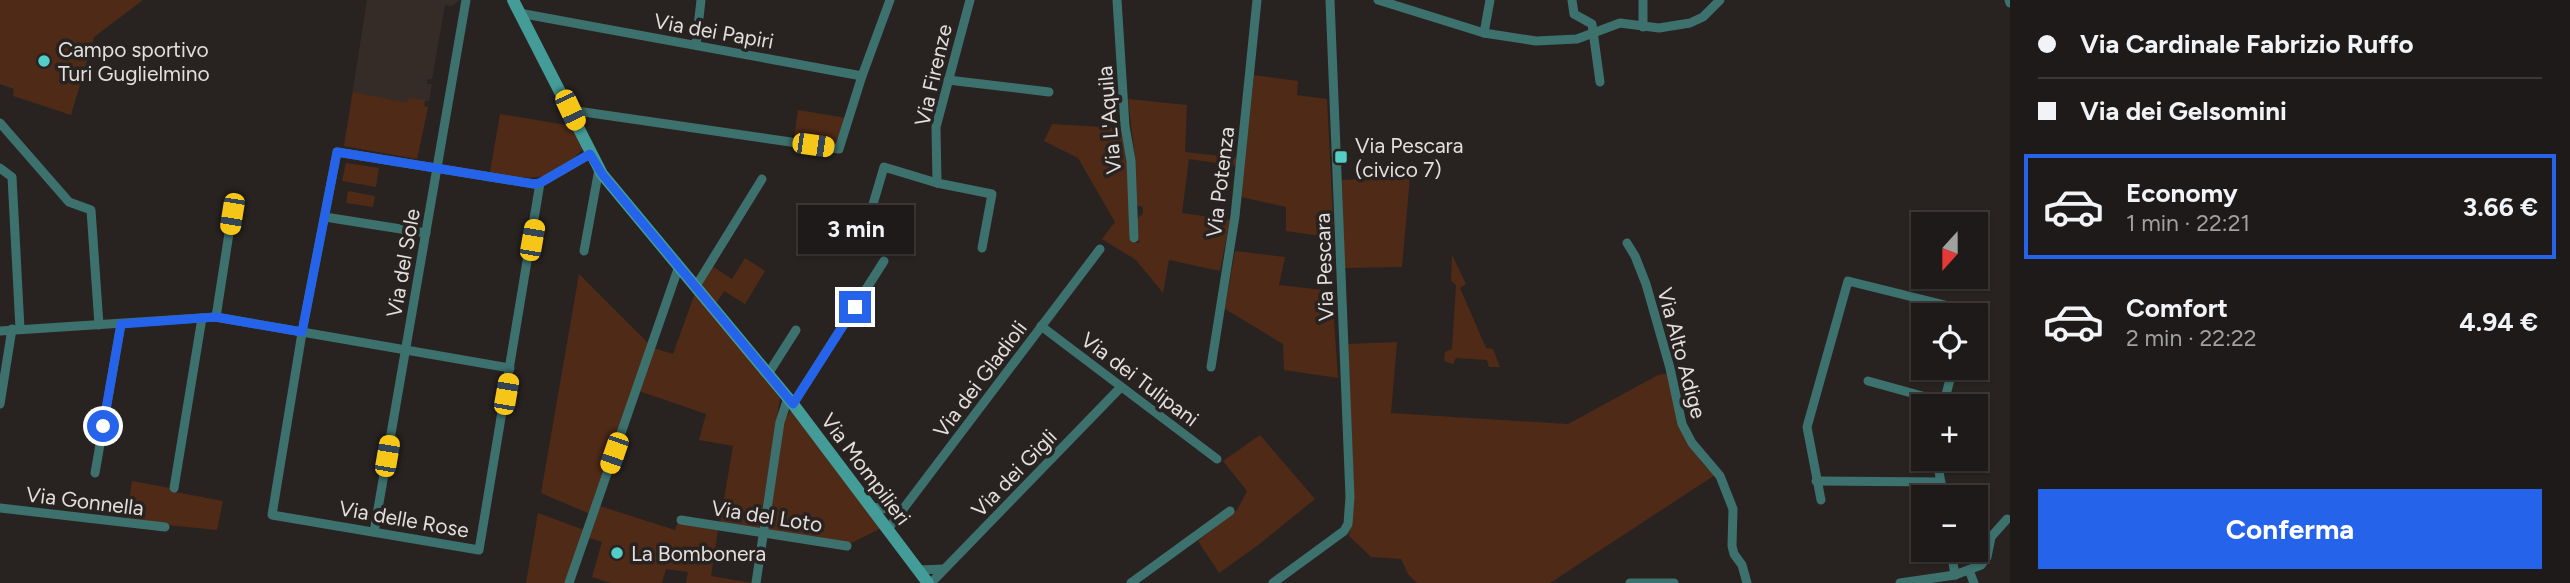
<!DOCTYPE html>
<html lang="it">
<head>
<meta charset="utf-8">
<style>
  :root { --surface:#1e1a19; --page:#262322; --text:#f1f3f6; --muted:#a1a1a2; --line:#3c3838; --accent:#2563eb }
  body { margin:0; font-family:Figtree,sans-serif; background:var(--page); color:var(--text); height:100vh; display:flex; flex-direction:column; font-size:26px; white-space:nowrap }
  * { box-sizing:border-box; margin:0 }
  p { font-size:23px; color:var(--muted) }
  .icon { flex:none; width:38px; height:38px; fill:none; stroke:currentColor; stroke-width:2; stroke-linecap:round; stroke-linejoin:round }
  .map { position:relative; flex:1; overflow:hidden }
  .drawer { display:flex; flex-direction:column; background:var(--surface); width:560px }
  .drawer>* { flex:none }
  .banner { display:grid; align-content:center; height:154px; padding:0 28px; background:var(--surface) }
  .needle { width:46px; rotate:201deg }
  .controls { position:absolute; left:1911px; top:212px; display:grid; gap:14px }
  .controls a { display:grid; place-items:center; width:77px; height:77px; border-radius:0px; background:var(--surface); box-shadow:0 2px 5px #0004,0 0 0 2px var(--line); font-size:35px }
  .end { position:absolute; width:32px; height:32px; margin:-16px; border:9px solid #2563eb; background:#fff; box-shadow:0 0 0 4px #fff }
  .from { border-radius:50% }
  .bubble { position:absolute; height:49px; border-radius:0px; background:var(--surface); box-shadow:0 2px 5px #0004,0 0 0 2px var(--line); font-size:23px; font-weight:700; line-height:49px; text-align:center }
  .car { position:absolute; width:21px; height:42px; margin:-21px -10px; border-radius:9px; box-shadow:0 0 5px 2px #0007; background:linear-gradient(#f5c518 24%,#345 0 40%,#f5c518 0 76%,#345 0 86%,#f5c518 0) }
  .banner b { display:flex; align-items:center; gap:24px; height:66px; font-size:26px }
  .banner b+b { border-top:2px solid var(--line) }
  .banner i { width:18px; height:18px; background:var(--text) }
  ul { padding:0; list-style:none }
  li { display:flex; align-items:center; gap:21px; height:105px; margin:0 14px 10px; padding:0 14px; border:4px solid transparent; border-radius:0px }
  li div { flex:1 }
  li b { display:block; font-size:26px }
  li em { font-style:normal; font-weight:700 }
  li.active { border-color:var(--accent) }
  li>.icon { width:63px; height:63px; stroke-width:1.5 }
  .primary-button { display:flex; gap:14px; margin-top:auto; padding:14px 28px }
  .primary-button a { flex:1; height:80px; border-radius:0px; background:var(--accent); color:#fff; font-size:28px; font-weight:700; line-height:80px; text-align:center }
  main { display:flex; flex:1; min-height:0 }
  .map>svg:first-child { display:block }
  .built { fill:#362c27 }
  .green { fill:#4f2a17 }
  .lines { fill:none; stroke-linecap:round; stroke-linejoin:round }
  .street { stroke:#3d716e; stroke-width:9 }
  .secondary { stroke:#439c97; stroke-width:12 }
  .route { stroke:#2563eb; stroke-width:9 }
  .poi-dot { fill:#54cdc7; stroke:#282321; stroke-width:2.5 }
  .labels { text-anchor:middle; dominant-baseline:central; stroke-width:7; stroke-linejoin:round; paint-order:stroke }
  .street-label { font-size:21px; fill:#e2dfde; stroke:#282321 }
  .poi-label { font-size:21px; fill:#e2dfde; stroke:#282321; text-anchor:start }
</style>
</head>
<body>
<main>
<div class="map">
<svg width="2010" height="583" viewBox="0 0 2010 583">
  <rect width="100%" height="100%" fill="#282321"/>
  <path class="built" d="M367 0H460L452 6 445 5 432 79H427V84H432L429 101H425L424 106 428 107 417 159 344 146Z"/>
  <g class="green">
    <path d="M0 0H143L94 37 71 115 13 96 14 89 0 84Z"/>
    <path d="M1254 75 1298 81 1297 95 1327 99 1334 238 1286 231V207L1241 197Z"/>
    <path d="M353 92 407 103 408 98 425 100 424 106 428 107 417 159 344 146Z"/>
    <path d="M1128 99 1187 105 1185 152 1238 158V166L1189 159 1182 213 1230 220 1220 271 1169 260 1163 293 1136 260 1102 239 1115 222 1078 158 1044 141 1052 124 1120 128C1132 144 1130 218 1131 242L1139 243 1137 218 1143 214V207L1135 205 1134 150Z"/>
    <path d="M798 110 846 118 839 143 835 145 794 138Z"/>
    <path d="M500 114 572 126 584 148C549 184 535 180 490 172Z"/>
    <path d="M346 163 379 168 376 187 342 181Z"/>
    <path d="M1410 177 1402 267 1344 268 1342 180Z"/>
    <path d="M348 191 375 196 373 207 346 203Z"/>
    <path d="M1235 251 1285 257 1279 285 1332 291 1338 378 1284 370 1283 344 1225 309Z"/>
    <path d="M1452 255 1466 284 1460 288 1486 348 1493 349 1500 367H1489L1487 360 1456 358 1453 364 1444 361 1445 352 1452 349 1456 285 1451 281Z"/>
    <path d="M745 258 765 271 745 304 724 291 716 304 700 286 712 266 732 279Z"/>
    <path d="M579 274 649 344 590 514 541 493Z"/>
    <path d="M695 293 780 398 759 528 720 523 733 446 699 440 706 414 639 391 654 348 673 354Z"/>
    <path d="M1397 342 1391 413 1568 424 1658 375 1670 373 1682 433 1703 464 1715 475 1550 583H1417L1408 574 1401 559 1371 557 1349 536 1354 492 1348 344Z"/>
    <path d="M791 410 882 528 849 544 767 530 784 421Z"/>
    <path d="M1260 435 1315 499 1257 546 1219 573 1198 541 1237 510 1247 491 1223 461Z"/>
    <path d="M132 481 170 488V491L223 501 217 530 126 521Z"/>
    <path d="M600 506 675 530 677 524 718 530 711 576 752 583H686L688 572 666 569 662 583H611L592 577 602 542 589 538Z"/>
    <path d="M538 513 584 530 565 583H526Z"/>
  </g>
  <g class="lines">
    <g class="street">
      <path d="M1117 0 1125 126 1131 161 1134 238"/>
      <path d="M1378 0 1484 33 1536 41 1577 39 1620 23 1659 28 1690 23 1703 17 1720 0"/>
      <path d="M1572 0 1574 14 1592 24 1600 82"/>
      <path d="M1643 0V27"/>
      <path d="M2009 0 2010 3"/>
      <path d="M519 13 862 76"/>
      <path d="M1484 33 1490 0"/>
      <path d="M696 45 701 0"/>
      <path d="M948 80 1049 92"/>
      <path d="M570 110 839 149 862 76 890 0"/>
      <path d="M0 123 69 202 91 210 99 325"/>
      <path d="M0 168 12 177 20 329"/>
      <path d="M540 183 534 184 337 152 303 327 272 515 479 550 540 183 590 154"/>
      <path d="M937 183 992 194 982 248"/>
      <path d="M871 211 884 167 937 183 936 127 970 0"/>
      <path d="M325 217 426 233"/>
      <path d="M1627 243 1635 256 1646 284 1670 368 1682 424 1692 443 1720 476 1733 509 1732 546 1734 554 1742 565 1747 583"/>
      <path d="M584 251 599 169"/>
      <path d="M696 286 762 179"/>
      <path d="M216 317 232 214"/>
      <path d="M1041 326 1217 459"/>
      <path d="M0 331 216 317 510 368"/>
      <path d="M1211 367 1235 216 1257 0"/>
      <path d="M768 374 796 330"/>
      <path d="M1868 381 1944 402"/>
      <path d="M0 404 12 329"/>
      <path d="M793 404 884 261"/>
      <path d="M1943 406 1953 368"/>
      <path d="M1937 458 1943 497"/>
      <path d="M95 473 121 324"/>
      <path d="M1816 481 1941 482"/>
      <path d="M174 488 202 318"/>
      <path d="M1821 500 1807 427 1848 281 1961 309 1966 311V315"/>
      <path d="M872 507 901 511"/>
      <path d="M0 508 165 527"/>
      <path d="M681 520 847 546"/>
      <path d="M888 529 1100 249"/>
      <path d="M374 532 466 0"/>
      <path d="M1951 550 1955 575"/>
      <path d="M918 570 944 569"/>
      <path d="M1969 570 1974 583"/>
      <path d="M569 583 679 266"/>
      <path d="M756 583 780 422 788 398"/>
      <path d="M931 583 1121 387"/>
      <path d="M1131 583 1230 511"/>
      <path d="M1273 583 1344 531 1348 524 1350 497 1330 0"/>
      <path d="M1630 583H1674"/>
      <path d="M1900 583 1955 575 1981 565 1987 557 1991 537 2007 519"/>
    </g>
    <path class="secondary" d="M513 0 602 174 793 404 928 583"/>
  </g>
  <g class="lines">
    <path class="route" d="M103 426 121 324 215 317 302 332 337 152 534 184 540 183 590 154 602 174 793 404 855 307"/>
  </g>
  <g class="poi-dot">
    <circle cx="44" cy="61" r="7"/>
    <rect x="1334" y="150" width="14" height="14" rx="3.5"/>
    <circle cx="617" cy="553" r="7"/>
  </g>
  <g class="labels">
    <g class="street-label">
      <text transform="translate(714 31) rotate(10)">Via dei Papiri</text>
      <text transform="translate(933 75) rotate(-77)">Via Firenze</text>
      <text transform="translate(1109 120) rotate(-95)">Via L'Aquila</text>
      <text transform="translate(1220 182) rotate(-83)">Via Potenza</text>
      <text transform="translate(403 263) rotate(-80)">Via del Sole</text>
      <text transform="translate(1324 267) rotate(-92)">Via Pescara</text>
      <text transform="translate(1682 353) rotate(75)">Via Alto Adige</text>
      <text transform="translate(980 379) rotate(-53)">Via dei Gladioli</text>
      <text transform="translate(1140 379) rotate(37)">Via dei Tulipani</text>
      <text transform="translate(866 469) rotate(53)">Via Mompilieri</text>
      <text transform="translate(1014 473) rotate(-46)">Via dei Gigli</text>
      <text transform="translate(85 501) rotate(7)">Via Gonnella</text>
      <text transform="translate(767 516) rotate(9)">Via del Loto</text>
      <text transform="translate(404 519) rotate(10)">Via delle Rose</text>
    </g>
    <g class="poi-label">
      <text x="58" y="49">Campo sportivo<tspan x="58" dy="24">Turi Guglielmino</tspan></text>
      <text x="1355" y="145">Via Pescara<tspan x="1355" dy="24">(civico 7)</tspan></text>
      <text x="631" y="553">La Bombonera</text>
    </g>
  </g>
</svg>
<div class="controls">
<a><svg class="needle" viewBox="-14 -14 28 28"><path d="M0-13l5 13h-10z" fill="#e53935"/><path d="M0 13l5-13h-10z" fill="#a1a1a2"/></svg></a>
<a><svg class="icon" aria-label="locate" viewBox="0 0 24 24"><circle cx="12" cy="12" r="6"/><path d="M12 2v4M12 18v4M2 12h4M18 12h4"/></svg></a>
<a>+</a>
<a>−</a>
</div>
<i class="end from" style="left:103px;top:426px"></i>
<i class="end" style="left:855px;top:307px"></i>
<div class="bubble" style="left:798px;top:205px;width:116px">3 min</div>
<i class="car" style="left:570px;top:110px;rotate:155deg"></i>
<i class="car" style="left:813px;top:145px;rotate:98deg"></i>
<i class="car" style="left:232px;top:214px;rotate:189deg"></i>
<i class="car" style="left:532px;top:240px;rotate:10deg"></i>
<i class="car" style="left:506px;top:394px;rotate:10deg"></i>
<i class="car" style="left:614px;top:453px;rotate:199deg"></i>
<i class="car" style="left:387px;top:456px;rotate:10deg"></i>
</div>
<section class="drawer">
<div class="banner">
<b><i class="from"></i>Via Cardinale Fabrizio Ruffo</b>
<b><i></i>Via dei Gelsomini</b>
</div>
<ul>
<li class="active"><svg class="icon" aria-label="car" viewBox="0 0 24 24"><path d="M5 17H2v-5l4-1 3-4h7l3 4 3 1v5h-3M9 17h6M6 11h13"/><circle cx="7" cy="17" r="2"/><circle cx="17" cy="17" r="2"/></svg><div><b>Economy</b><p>1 min · 22:21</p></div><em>3.66 €</em></li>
<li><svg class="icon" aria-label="car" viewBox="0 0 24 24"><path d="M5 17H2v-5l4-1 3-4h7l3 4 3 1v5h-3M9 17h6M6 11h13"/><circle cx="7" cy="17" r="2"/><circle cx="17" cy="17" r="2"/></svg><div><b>Comfort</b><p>2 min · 22:22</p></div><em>4.94 €</em></li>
</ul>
<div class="primary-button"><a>Conferma</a></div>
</section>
</main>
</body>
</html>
